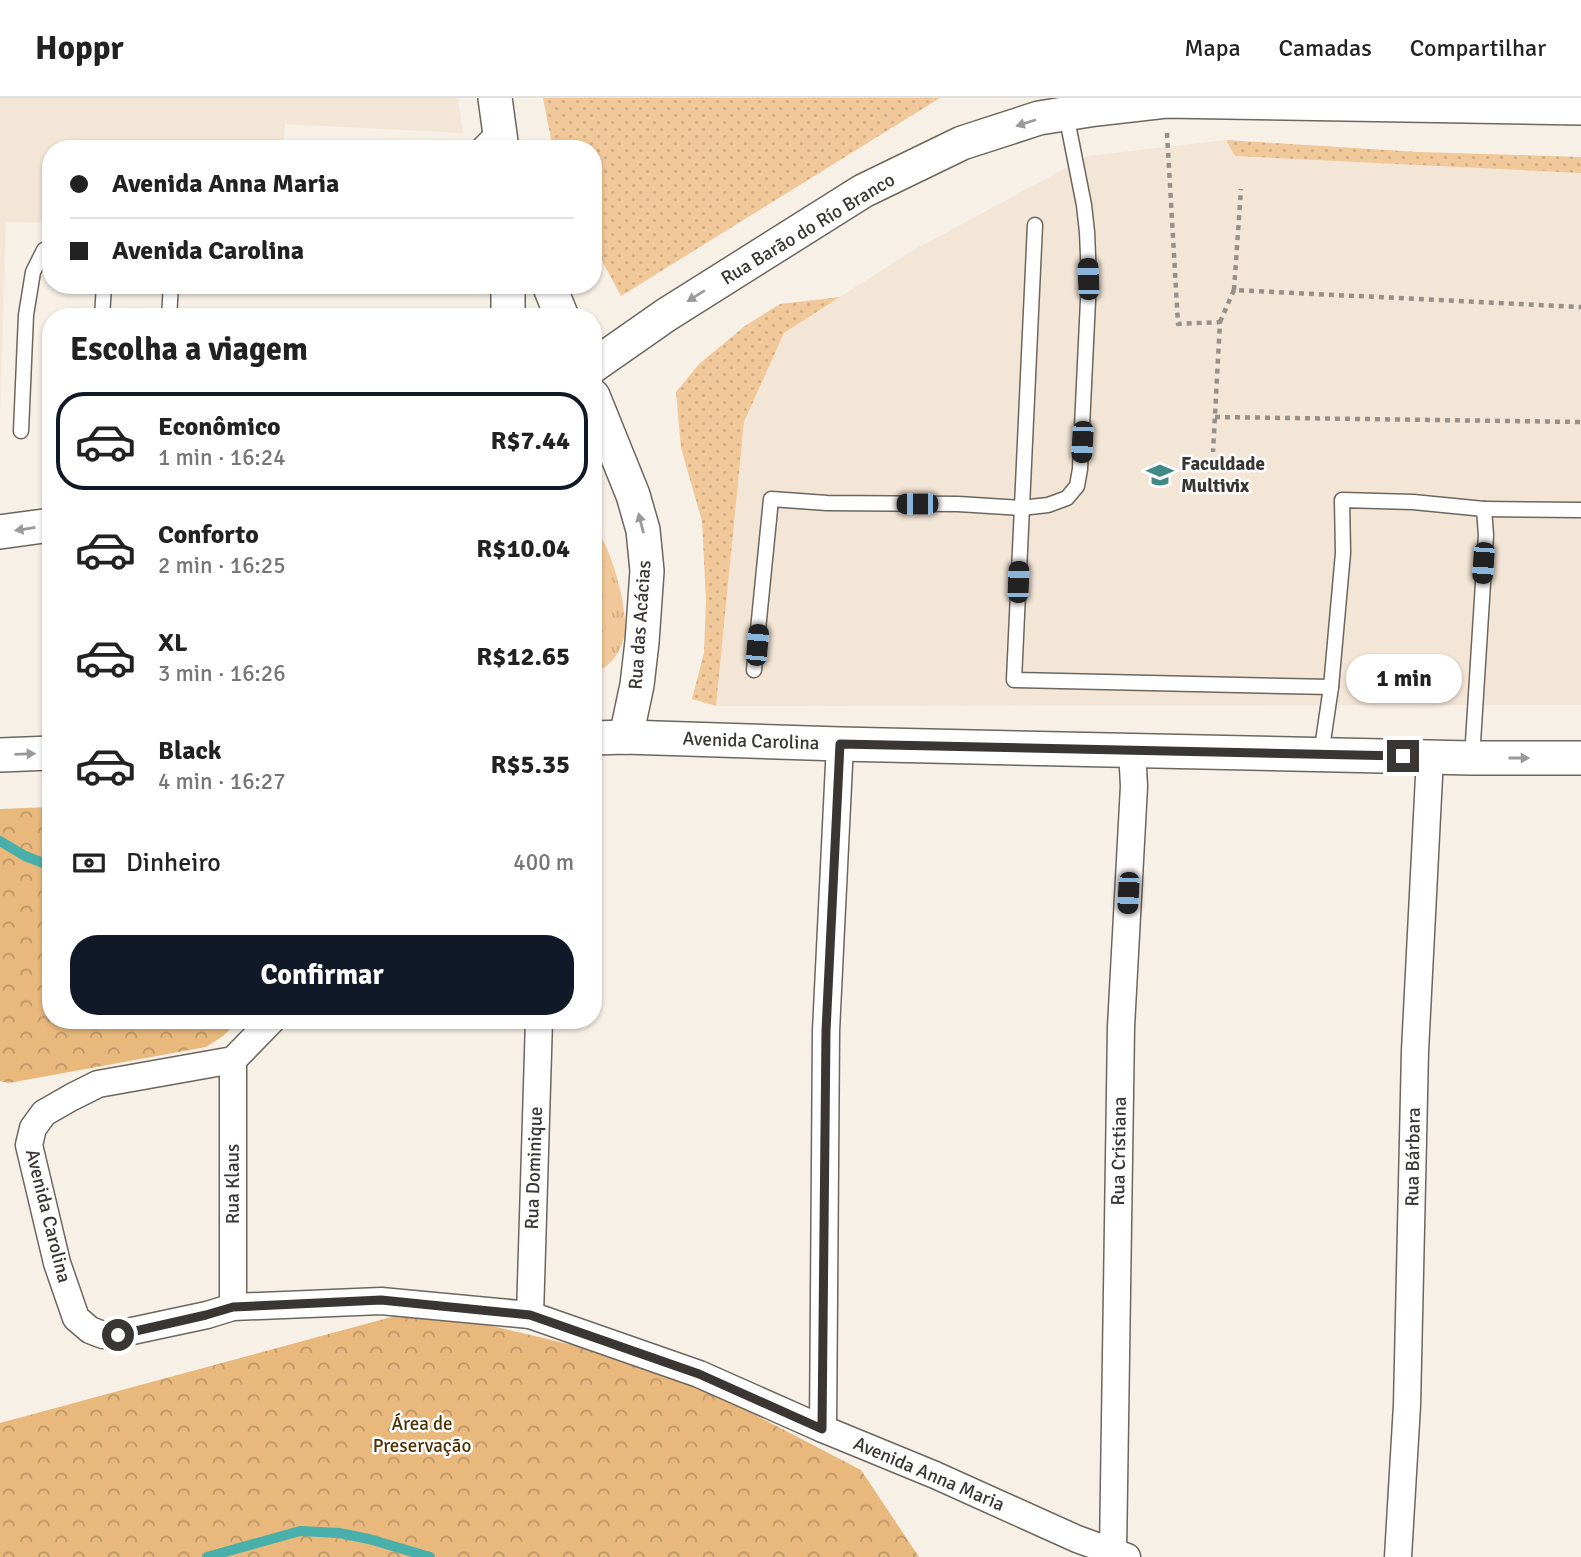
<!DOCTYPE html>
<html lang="pt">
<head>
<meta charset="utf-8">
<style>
  :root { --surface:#fff; --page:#f2f2f2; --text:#222; --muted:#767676; --line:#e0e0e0; --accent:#111827 }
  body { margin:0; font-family:Signika,sans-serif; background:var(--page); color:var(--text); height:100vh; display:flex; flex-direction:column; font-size:26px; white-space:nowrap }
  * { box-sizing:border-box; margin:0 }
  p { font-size:23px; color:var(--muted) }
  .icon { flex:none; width:38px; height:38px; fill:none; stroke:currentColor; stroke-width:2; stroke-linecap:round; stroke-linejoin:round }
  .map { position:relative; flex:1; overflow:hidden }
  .side { position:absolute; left:42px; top:210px; width:560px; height:721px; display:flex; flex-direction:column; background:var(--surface); border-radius:28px; box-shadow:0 2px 5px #0004 }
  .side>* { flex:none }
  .banner { position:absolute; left:42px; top:42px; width:560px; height:154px; border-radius:28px; box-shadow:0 2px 5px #0004; display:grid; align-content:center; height:154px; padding:0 28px; background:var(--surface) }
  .end { position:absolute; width:32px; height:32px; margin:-16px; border:9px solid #393633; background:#fff; box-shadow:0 0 0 4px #fff }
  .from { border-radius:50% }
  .bubble { position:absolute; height:49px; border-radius:24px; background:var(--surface); box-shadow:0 2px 5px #0004; font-size:23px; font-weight:700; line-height:49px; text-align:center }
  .car { position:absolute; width:21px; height:42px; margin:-21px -10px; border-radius:9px; box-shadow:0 0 5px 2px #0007; background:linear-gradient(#222 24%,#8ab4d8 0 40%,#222 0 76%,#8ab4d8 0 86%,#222 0) }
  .banner b { display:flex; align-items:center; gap:24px; height:66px; font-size:26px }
  .banner b+b { border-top:2px solid var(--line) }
  .banner i { width:18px; height:18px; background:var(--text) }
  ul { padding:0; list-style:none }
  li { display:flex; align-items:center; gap:21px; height:98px; margin:0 14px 10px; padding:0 14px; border:4px solid transparent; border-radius:28px }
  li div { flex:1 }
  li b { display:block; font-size:26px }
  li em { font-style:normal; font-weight:700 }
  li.on { border-color:var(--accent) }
  li>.icon { width:63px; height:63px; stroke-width:1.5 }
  h2 { padding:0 28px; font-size:32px; line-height:84px }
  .pay { display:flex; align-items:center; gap:18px; height:77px; padding:0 28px; font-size:26px }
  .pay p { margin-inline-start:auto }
  .primary-button { display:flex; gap:14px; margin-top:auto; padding:14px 28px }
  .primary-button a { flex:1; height:80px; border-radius:28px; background:var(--accent); color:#fff; font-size:28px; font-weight:700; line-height:80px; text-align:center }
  header { display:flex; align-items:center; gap:42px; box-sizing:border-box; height:98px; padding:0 35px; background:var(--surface); border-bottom:2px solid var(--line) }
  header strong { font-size:33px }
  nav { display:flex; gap:38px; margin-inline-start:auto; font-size:24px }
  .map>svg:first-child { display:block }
  .built { fill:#f3e6d7 }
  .grass { fill:url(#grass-dots) }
  .forest { fill:url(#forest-crowns) }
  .park { fill:url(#park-tufts) }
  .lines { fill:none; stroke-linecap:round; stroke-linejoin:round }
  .stream { stroke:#49afab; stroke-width:10 }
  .service-casing { stroke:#6c665e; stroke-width:17 }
  .minor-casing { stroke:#6c665e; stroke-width:29 }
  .tertiary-casing { stroke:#6c665e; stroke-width:36 }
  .path { stroke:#95908a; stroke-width:4.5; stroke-dasharray:5 5; stroke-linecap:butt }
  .service { stroke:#fff; stroke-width:14 }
  .minor { stroke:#fff; stroke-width:26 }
  .tertiary { stroke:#fff; stroke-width:33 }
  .oneway { fill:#9c9a99 }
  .route { stroke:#393633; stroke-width:9 }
  .labels { text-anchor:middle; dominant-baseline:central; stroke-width:5; stroke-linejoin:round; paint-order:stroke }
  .street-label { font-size:19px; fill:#393633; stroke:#fefefe }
  .poi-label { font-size:19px; font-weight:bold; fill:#393633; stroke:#fefefe; text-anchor:start }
  .park-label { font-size:19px; fill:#4f3000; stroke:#fefefe }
</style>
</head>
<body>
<header>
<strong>Hoppr</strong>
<nav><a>Mapa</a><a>Camadas</a><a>Compartilhar</a></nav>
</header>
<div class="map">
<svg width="1581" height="1459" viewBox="0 0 1581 1459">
  <defs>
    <pattern id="grass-dots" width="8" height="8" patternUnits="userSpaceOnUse" patternTransform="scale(1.75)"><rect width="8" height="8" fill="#f1c899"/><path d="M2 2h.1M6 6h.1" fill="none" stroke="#cfac84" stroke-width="1.8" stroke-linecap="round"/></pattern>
    <pattern id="forest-crowns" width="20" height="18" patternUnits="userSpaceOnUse" patternTransform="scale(1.75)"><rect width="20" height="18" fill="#e8b87d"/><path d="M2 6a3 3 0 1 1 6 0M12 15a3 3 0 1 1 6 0" fill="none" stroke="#bd9667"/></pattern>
    <pattern id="park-tufts" width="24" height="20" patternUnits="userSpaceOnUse" patternTransform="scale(1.75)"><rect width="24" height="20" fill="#f1c899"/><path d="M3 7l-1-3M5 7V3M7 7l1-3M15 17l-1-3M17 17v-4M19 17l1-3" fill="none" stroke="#cfac84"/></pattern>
  </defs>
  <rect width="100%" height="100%" fill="#f7f0e7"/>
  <g class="built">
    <path d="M0 0H458L463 35 285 26 284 51H51V125L6 124 0 316Z"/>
    <path d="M1226 42 1418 54 1581 59V607L716 608 744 324 784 235 910 154 1088 58Z"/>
  </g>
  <g class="grass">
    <path d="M543 0H940L621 198 593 146V51H553Z"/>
    <path d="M1226 42 1418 54 1581 59V75L1235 58Z"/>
    <path d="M840 199 784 235 744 324 716 608 692 601 704 555 706 503 702 423 681 350 676 294 699 266 745 228 780 206Z"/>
  </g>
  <g class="forest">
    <path d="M51 709V922H240L223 938 206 949 9 985 0 983V711Z"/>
    <path d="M421 1211 661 1268 861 1372 919 1459H0V1325Z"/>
  </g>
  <path class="park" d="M593 431C596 434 599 436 601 439 613 457 628 514 625 535 622 553 610 569 593 577Z"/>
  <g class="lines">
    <g class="stream">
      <path d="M593 367 604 364"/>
      <path d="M0 743 25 758 51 768"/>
      <path d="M207 1459 300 1433 339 1435 369 1441 430 1459"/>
    </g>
    <defs>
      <g id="service">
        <path d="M476 51 498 29"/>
        <path d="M1035 127 1014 582 1331 589"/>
        <path d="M102 219 104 187"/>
        <path d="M169 219 171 187"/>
        <path d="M21 333 26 217 33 174 44 152 51 149"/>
        <path d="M1484 411 1581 412"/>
        <path d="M754 572 771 401 827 405 958 406 1021 410 1048 407 1067 400 1077 388 1080 371 1089 181 1087 134 1084 107 1066 16"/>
        <path d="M1321 657 1331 589 1343 455 1342 402 1413 404 1484 411 1486 437 1472 660"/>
      </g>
      <g id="minor">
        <path d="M272 922 233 962 98 986 72 999 44 1015 33 1030 29 1047 57 1165 76 1220 90 1232 103 1237 118 1236 207 1217 233 1209 381 1203 530 1217 699 1276 823 1331 935 1377 1077 1441 1127 1459"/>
        <path d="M233 1209V962"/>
        <path d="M530 1217 539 922"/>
        <path d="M823 1331 826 933 840 646"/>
        <path d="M1113 1455 1121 929 1134 688 1132 652"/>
        <path d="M1398 1459 1407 1307 1415 953 1430 659"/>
      </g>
      <g id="tertiary">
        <path d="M495 0 502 51"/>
        <path d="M508 187V219"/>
        <path d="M549 187 562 219"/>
        <path d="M593 268 666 217 863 93 962 45 1039 20 1096 11 1166 3 1581 10"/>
        <path d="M593 298 633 397 643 432 647 473 642 544 637 587 626 639"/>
        <path d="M0 434 51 427"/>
        <path d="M593 640 626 639 840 646 1472 660H1581"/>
        <path d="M0 657 51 655"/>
      </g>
    </defs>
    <use href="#service" class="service-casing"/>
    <use href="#minor" class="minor-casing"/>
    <use href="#tertiary" class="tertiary-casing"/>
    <g class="path">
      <path d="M1167 35 1178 226 1220 224 1213 354"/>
      <path d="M1234 192 1241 91"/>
      <path d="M1220 224 1234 192 1581 209"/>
      <path d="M1215 319 1581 324"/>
    </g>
    <use href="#service" class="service"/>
    <use href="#minor" class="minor"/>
    <use href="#tertiary" class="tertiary"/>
  </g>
  <defs><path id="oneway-solid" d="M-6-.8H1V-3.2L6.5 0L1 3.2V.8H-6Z" transform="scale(1.75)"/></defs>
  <g class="oneway">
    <use href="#oneway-solid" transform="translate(1026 25) rotate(162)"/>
    <use href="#oneway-solid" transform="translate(696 198) rotate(148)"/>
    <use href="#oneway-solid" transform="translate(641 425) rotate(-104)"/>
    <use href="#oneway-solid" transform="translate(25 431) rotate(171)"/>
    <use href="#oneway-solid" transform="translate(25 656) rotate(-2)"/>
    <use href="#oneway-solid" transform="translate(1519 660)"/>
  </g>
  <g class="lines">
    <path class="route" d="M118 1237 206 1217 233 1209 381 1202 530 1217 699 1276 822 1331 826 933 840 646 1403 658"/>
  </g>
  <defs>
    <symbol id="university-bare" viewBox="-9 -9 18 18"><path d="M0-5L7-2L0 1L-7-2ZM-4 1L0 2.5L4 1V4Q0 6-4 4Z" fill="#418985" stroke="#fefefe" stroke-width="2.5" paint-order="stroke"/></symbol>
  </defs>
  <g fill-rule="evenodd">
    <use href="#university-bare" x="1141" y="358" width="38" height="38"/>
  </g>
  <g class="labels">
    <g class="street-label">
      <text transform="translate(808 131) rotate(-31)">Rua Barão do Río Branco</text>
      <text transform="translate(640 527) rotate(-86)">Rua das Acácias</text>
      <text transform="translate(751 643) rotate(2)">Avenida Carolina</text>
      <text transform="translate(1119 1053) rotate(-89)">Rua Cristiana</text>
      <text transform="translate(1413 1059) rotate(-89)">Rua Bárbara</text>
      <text transform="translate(534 1070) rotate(-88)">Rua Dominique</text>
      <text transform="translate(233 1086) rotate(-90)">Rua Klaus</text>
      <text transform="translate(48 1118) rotate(76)">Avenida Carolina</text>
      <text transform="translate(929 1376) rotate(23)">Avenida Anna Maria</text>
    </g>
    <g class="poi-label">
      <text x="1181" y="366">Faculdade<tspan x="1181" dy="22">Multivix</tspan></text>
    </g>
    <g class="park-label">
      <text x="422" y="1326">Área de<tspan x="422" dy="22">Preservação</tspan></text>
    </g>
  </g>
</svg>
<i class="end from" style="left:118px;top:1237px"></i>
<i class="end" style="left:1403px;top:658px"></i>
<div class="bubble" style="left:1346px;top:556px;width:116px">1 min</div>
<i class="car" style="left:1088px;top:181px;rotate:358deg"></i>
<i class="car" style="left:1082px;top:344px;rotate:183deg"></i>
<i class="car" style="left:917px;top:406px;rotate:270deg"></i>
<i class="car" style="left:1483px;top:465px;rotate:184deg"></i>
<i class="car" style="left:1018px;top:484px;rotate:2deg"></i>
<i class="car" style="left:757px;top:547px;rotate:5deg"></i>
<i class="car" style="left:1128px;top:795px;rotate:183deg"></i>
<div class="banner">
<b><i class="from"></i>Avenida Anna Maria</b>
<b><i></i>Avenida Carolina</b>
</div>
<section class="side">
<h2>Escolha a viagem</h2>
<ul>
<li class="on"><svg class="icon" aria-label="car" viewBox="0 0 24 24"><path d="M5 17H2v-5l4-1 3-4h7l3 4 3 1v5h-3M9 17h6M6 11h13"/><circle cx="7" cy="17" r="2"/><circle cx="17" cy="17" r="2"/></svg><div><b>Econômico</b><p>1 min · 16:24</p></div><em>R$7.44</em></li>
<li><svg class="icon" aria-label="car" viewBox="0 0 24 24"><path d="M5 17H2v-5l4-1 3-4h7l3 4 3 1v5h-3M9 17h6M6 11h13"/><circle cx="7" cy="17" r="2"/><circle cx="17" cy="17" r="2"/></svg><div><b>Conforto</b><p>2 min · 16:25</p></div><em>R$10.04</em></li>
<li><svg class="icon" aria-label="car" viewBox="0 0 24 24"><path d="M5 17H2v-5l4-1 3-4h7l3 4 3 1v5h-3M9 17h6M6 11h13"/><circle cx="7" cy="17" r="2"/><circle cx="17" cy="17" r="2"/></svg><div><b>XL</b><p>3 min · 16:26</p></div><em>R$12.65</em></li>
<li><svg class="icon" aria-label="car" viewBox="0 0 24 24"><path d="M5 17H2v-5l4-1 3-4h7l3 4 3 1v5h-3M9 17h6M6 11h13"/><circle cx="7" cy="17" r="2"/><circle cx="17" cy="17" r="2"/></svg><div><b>Black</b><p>4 min · 16:27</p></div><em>R$5.35</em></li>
</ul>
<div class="pay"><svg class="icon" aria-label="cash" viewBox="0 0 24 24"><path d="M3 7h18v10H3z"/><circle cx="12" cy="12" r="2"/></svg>Dinheiro<p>400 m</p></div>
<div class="primary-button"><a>Confirmar</a></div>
</section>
</div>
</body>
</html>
